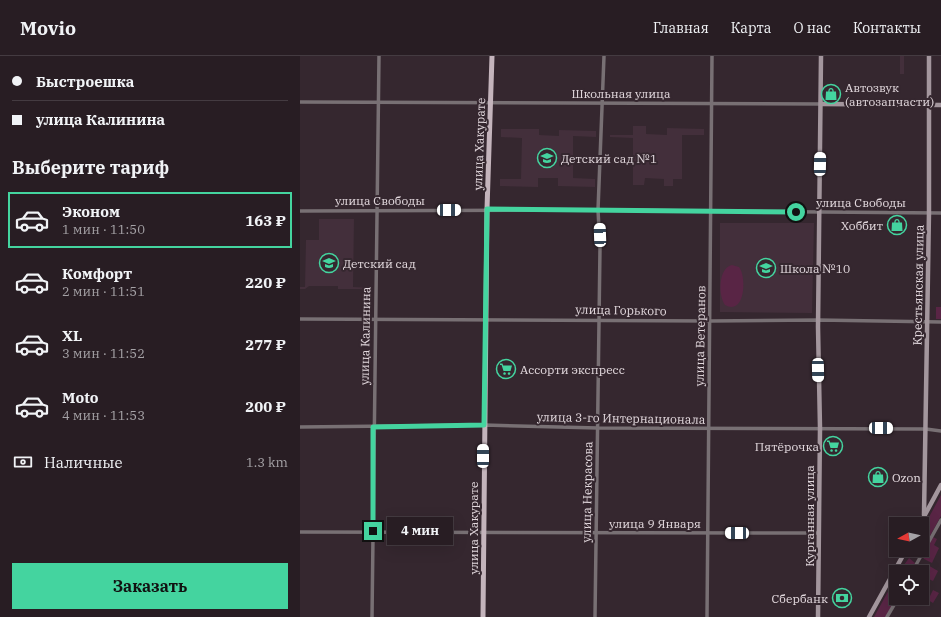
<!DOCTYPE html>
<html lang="ru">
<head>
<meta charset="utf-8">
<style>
  :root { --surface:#281d23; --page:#342a30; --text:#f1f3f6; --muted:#a5a2a6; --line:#443b41; --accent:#44d49f }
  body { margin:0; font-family:"IBM Plex Serif",serif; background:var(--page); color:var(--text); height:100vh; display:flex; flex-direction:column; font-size:15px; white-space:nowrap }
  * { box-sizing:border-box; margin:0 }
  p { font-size:13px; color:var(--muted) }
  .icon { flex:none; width:22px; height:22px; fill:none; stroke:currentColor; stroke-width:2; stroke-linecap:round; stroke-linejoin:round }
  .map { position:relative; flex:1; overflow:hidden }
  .panel { display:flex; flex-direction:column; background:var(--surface); width:300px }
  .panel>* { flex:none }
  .hud { display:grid; align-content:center; height:88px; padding:0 12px; background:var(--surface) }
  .needle { width:26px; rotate:262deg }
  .tools { position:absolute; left:589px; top:461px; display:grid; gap:8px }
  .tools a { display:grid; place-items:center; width:40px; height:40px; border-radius:0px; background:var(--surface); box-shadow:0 4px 16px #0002,0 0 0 1px var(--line); font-size:20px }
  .end { position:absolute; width:18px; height:18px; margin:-9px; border:5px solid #44d49f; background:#111; box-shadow:0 0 0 2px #111 }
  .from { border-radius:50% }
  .bubble { position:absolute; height:28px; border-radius:0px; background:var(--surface); box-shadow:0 4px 16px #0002,0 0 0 1px var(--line); font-size:13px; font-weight:700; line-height:28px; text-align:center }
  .car { position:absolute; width:12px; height:24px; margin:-12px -6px; border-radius:5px; box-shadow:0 0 3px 1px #0007; background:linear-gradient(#fff 24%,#345 0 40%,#fff 0 76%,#345 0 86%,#fff 0) }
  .hud b { display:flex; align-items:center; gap:14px; height:38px; font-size:15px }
  .hud b+b { border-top:1px solid var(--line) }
  .hud i { width:10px; height:10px; background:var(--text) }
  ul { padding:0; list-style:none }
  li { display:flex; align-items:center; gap:12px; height:56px; margin:0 8px 6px; padding:0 4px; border:2px solid transparent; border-radius:0px }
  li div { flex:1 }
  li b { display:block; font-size:15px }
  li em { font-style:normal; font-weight:700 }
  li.active { border-color:var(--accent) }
  li>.icon { width:36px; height:36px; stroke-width:1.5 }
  h2 { padding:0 12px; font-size:18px; line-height:48px }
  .pay { display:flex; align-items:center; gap:10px; height:44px; padding:0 12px; font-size:15px }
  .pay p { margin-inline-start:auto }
  .primary-button { display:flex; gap:8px; margin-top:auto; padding:8px 12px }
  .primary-button a { flex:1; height:46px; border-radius:0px; background:var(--accent); color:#111; font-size:16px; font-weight:700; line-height:46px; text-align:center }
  header { display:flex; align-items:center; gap:24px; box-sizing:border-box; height:56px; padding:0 20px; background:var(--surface); border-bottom:1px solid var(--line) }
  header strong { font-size:19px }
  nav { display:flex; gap:22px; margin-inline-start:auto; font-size:14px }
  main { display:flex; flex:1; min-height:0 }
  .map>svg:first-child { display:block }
  .built { fill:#432f3b }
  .green { fill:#592545 }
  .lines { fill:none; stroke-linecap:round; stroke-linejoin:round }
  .street { stroke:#787074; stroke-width:3.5 }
  .secondary { stroke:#a3969d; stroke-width:4.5 }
  .primary { stroke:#c4b4bc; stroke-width:5 }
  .route { stroke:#44d49f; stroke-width:5 }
  .labels { text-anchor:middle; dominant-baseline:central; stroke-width:4; stroke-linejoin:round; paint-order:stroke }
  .poi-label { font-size:12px; fill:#e3d9de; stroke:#35272f; text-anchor:start }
  .street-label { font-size:12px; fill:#e3d9de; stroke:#35272f }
</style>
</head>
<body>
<header>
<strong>Movio</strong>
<nav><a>Главная</a><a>Карта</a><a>О нас</a><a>Контакты</a></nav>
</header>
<main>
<section class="panel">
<div class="hud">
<b><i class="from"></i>Быстроешка</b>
<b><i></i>улица Калинина</b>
</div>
<h2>Выберите тариф</h2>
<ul>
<li class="active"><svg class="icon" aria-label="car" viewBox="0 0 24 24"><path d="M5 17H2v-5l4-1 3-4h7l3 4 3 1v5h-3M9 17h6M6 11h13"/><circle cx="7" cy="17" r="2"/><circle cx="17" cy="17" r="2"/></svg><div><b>Эконом</b><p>1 мин · 11:50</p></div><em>163 ₽</em></li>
<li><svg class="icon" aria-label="car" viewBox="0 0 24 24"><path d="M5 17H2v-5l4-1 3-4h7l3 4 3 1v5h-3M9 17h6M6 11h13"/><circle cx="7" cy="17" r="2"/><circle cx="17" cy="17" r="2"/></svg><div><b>Комфорт</b><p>2 мин · 11:51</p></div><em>220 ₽</em></li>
<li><svg class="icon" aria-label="car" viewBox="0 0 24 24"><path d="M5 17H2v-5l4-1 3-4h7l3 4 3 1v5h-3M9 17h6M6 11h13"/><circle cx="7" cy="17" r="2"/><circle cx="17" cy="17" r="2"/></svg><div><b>XL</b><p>3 мин · 11:52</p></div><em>277 ₽</em></li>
<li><svg class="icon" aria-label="car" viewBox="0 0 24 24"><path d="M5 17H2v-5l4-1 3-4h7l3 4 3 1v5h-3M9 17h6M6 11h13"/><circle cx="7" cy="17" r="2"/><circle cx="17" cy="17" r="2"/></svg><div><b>Moto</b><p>4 мин · 11:53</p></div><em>200 ₽</em></li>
</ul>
<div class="pay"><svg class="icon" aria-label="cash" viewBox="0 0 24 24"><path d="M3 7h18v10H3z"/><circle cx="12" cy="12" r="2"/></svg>Наличные<p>1.3 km</p></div>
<div class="primary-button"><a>Заказать</a></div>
</section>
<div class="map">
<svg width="641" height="561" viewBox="0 0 641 561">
  <rect width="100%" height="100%" fill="#35272f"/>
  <g class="built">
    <rect x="600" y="0" width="4" height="18"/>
    <path d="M333 70H346V78L367 79V72L404 73V79H382V123H373V130H364V123L345 122 344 129H333V82L310 81V79H333Z"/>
    <path d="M201 73H239V79L259 80V74L296 75V81L273 80V122L295 123V131L258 130V122H238V131L200 130V123H221L222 82 201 81Z"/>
    <path d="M19 163H54L53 231 72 232V233H38V230H9L5 233H0V231H5L6 184H19Z"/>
    <path d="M420 167H514L512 257 420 256Z"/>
  </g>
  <g class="green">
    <path d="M432 209 439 211C447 221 445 260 425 249 418 240 418 212 432 209Z"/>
    <rect x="636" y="251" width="5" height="12"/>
    <path d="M641 439V460L624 491 622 490V474Z"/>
    <path d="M633 481 637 483 634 489 639 492 632 507 624 503 623 501Z"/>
    <path d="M609 502 615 507 610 516H599Z"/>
    <path d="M626 508 638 515 633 525 622 520 621 516Z"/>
    <path d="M596 521V542L586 561H574Z"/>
    <path d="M633 534 639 537 633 547 628 544Z"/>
  </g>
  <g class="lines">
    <g class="street">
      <path d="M0 46 521 48"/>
      <path d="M0 155 298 154 641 157"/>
      <path d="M0 263 410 265 518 264 641 266"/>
      <path d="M0 371 184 369 298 372 626 373 641 375"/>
      <path d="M0 476 519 477"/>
      <path d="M612 516 641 464"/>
      <path d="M72 561 79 0"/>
      <path d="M295 561 300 192 298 154 304 0"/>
      <path d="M407 561 412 0"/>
      <path d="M587 561 598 542"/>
    </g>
    <g class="secondary">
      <path d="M521 48 641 49"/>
      <path d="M624 459 629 156V0"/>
      <path d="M620 468 641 429"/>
      <path d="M518 561 520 372 518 271 521 0"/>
      <path d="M569 561 606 494"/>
    </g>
    <path class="primary" d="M183 561 187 153 192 0"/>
  </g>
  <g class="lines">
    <path class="route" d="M73 475V371L184 369 187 153 496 156"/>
  </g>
  <defs>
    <symbol id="shop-ring" viewBox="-11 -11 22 22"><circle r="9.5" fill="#35272f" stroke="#44d49f" stroke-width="1.5"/><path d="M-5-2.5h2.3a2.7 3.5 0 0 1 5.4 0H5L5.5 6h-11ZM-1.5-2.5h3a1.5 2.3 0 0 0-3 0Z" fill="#44d49f"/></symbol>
    <symbol id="school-ring" viewBox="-11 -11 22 22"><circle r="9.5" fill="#35272f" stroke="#44d49f" stroke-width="1.5"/><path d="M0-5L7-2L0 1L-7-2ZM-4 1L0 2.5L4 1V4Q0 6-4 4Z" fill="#44d49f"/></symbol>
    <symbol id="supermarket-ring" viewBox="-11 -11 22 22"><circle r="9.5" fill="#35272f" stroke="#44d49f" stroke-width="1.5"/><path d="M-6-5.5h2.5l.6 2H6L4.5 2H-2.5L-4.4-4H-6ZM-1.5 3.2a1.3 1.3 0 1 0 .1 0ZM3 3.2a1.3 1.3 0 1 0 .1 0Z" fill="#44d49f"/></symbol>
    <symbol id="bank-ring" viewBox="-11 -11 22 22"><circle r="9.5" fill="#35272f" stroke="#44d49f" stroke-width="1.5"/><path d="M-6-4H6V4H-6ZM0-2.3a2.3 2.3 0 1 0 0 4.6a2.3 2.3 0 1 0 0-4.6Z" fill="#44d49f"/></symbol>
  </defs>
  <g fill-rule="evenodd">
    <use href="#shop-ring" x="520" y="27" width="22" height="22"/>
    <use href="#school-ring" x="236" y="91" width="22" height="22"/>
    <use href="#shop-ring" x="586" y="158" width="22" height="22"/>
    <use href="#school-ring" x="18" y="196" width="22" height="22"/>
    <use href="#school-ring" x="455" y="201" width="22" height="22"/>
    <use href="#supermarket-ring" x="195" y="302" width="22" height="22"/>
    <use href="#supermarket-ring" x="522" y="379" width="22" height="22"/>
    <use href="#shop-ring" x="567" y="410" width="22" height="22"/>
    <use href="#bank-ring" x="531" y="531" width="22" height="22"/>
  </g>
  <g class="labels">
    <g class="poi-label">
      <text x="545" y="31">Автозвук<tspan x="545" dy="14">(автозапчасти)</tspan></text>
      <text x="261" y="102">Детский сад №1</text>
      <text x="583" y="169" text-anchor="end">Хоббит</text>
      <text x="43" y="207">Детский сад</text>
      <text x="480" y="212">Школа №10</text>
      <text x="220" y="313">Ассорти экспресс</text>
      <text x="519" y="390" text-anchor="end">Пятёрочка</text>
      <text x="592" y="421">Ozon</text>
      <text x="528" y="542" text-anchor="end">Сбербанк</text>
    </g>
    <g class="street-label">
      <text x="321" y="37">Школьная улица</text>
      <text transform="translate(179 88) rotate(-88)">улица Хакурате</text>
      <text x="80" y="144">улица Свободы</text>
      <text x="561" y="146">улица Свободы</text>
      <text transform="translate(618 229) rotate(-89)">Крестьянская улица</text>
      <text transform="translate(321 254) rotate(1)">улица Горького</text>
      <text transform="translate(65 280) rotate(-89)">улица Калинина</text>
      <text transform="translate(400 280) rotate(-89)">улица Ветеранов</text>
      <text transform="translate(321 362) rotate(1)">улица 3-го Интернационала</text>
      <text transform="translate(287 436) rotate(-89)">улица Некрасова</text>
      <text transform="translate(509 460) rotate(-90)">Курганная улица</text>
      <text x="355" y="467">улица 9 Января</text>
      <text transform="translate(173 472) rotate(-90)">улица Хакурате</text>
    </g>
  </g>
</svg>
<div class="tools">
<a><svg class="needle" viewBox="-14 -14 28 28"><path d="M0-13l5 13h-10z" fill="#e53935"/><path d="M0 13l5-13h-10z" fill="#a5a2a6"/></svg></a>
<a><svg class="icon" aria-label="locate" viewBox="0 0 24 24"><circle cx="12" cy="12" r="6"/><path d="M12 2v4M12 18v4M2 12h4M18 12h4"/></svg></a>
</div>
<i class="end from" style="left:496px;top:156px"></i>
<i class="end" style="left:73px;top:475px"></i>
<div class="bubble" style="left:87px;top:461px;width:66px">4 мин</div>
<i class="car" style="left:520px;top:108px;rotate:1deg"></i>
<i class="car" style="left:149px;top:154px;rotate:89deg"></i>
<i class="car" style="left:300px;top:179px;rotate:358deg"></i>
<i class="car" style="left:518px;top:314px;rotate:179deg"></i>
<i class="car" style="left:581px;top:372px;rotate:91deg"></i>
<i class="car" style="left:183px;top:400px;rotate:0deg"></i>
<i class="car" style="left:437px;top:477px;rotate:271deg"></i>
</div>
</main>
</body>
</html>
